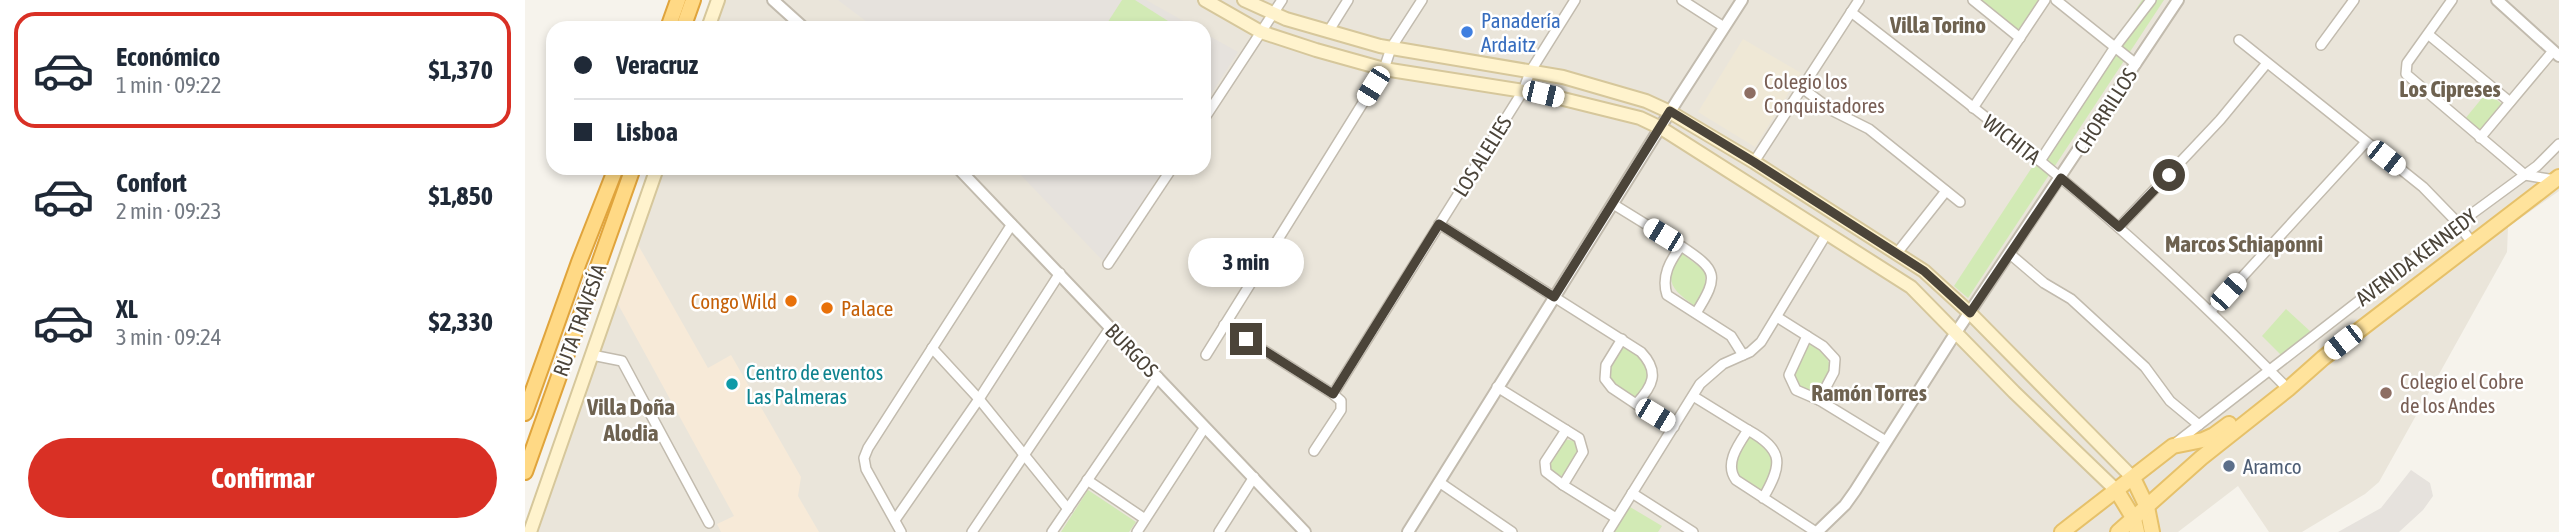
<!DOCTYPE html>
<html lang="es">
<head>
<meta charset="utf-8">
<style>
  :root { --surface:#fff; --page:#f2f2f3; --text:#1f2937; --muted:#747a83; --line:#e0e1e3; --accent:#d93025 }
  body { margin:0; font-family:"Asap Condensed",sans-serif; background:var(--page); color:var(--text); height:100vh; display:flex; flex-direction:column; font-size:26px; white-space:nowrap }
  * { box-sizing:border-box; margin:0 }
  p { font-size:23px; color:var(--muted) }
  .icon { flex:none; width:38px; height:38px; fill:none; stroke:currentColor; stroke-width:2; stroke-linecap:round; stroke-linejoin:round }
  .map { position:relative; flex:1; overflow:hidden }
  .sheet { display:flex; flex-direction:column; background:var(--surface); width:525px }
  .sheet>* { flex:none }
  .top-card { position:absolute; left:21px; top:21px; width:665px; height:154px; border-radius:21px; box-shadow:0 4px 10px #0003; display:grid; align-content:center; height:154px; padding:0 28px; background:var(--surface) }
  .end { position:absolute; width:32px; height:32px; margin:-16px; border:9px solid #4b4439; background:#fff; box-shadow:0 0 0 4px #fff }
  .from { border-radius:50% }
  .bubble { position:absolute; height:49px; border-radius:24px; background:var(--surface); box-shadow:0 4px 10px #0003; font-size:23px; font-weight:700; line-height:49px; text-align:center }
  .car { position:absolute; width:21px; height:42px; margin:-21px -10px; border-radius:9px; box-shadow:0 0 5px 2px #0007; background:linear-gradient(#fff 24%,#345 0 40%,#fff 0 76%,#345 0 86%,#fff 0) }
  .top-card b { display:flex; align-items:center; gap:24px; height:66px; font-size:26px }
  .top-card b+b { border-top:2px solid var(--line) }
  .top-card i { width:18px; height:18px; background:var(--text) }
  ul { padding:12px 0 0; list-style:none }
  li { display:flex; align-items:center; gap:21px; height:116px; margin:0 14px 10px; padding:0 14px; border:4px solid transparent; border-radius:21px }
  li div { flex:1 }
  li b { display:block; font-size:26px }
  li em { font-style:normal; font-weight:700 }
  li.on { border-color:var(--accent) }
  li>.icon { width:63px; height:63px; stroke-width:1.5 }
  .action { display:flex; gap:14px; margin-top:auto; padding:14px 28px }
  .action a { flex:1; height:80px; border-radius:42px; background:var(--accent); color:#fff; font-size:28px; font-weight:700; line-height:80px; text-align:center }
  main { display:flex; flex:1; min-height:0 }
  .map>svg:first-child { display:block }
  .residential { fill:#eae5da }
  .commercial { fill:#f7ead8 }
  .industrial { fill:#e6e2dd }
  .education { fill:#efe8d6 }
  .green { fill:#d2eab5 }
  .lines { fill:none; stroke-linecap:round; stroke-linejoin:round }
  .minor-casing { stroke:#c2bbae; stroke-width:12 }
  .tertiary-casing { stroke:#c2bbae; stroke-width:14 }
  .secondary-casing { stroke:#d6c79b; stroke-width:16 }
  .primary-casing { stroke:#e6c16a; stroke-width:18 }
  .trunk-casing { stroke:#e0a43c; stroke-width:18 }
  .minor { stroke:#fff; stroke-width:9 }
  .tertiary { stroke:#fff; stroke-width:10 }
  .secondary { stroke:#fff3cd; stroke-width:12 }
  .primary { stroke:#ffe39c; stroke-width:14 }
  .trunk { stroke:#ffd985; stroke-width:14 }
  .route { stroke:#4b4439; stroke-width:9 }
  .shop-dot { fill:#3f7fe0; stroke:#fff; stroke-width:2.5 }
  .education-dot { fill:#8d6e63; stroke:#fff; stroke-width:2.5 }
  .food-dot { fill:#e8710a; stroke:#fff; stroke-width:2.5 }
  .culture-dot { fill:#0f9aa8; stroke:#fff; stroke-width:2.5 }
  .service-dot { fill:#5c6f8a; stroke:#fff; stroke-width:2.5 }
  .labels { text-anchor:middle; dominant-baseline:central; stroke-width:5; stroke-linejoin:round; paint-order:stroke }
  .shop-label { font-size:21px; fill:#366cbe; stroke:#fff; text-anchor:start }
  .education-label { font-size:21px; fill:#785e54; stroke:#fff; text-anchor:start }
  .street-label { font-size:21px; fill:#4b4439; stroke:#fff }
  .food-label { font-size:21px; fill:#c56008; stroke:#fff; text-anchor:end }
  .culture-label { font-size:21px; fill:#0d838f; stroke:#fff; text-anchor:start }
  .service-label { font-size:21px; fill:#4e5e75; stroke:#fff; text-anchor:start }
  .neighbourhood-label { font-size:23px; font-weight:bold; fill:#6e6250; stroke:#fff }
</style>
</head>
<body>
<main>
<section class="sheet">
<ul>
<li class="on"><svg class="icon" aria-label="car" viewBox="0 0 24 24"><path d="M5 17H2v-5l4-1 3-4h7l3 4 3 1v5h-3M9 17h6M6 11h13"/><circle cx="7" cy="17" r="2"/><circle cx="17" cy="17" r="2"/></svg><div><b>Económico</b><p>1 min · 09:22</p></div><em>$1,370</em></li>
<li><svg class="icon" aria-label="car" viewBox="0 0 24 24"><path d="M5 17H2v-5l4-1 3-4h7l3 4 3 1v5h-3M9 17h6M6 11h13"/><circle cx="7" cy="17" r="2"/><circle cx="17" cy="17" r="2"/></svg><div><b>Confort</b><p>2 min · 09:23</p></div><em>$1,850</em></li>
<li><svg class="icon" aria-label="car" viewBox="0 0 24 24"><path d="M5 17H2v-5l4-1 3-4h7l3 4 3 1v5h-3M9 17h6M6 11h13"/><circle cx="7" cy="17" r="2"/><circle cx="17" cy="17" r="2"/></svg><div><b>XL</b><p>3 min · 09:24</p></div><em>$2,330</em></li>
</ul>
<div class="action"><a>Confirmar</a></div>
</section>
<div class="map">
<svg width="2034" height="532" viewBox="0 0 2034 532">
  <rect width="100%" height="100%" fill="#f6f3ec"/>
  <path class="residential" d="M195 0H2034V191L1983 227 1982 252 1854 482 1840 494 1777 532H1744L1713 486 1653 532H13L139 168H679V28H185Z"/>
  <path class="commercial" d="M108 236 183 368 206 355 276 477 273 496 294 532H196L192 524 209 516 88 295Z"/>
  <g class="industrial">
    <path d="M313 0H621L671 28H350Z"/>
    <path d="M679 33 713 52 679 105Z"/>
    <path d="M489 168H639L579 262Z"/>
    <path d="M1886 470 1905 483 1908 496 1898 510 1874 532H1813L1856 508Z"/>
  </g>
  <path class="education" d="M1218 39 1276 73 1230 147 1173 112Z"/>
  <g class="green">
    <path d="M597 0H610L654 28H579Z"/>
    <path d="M1455 0H1513L1496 29H1491Z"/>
    <path d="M1617 0H1639L1443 298 1429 286Z"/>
    <path d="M1962 92 1978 105 1951 138 1935 125Z"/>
    <path d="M1155 252 1180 271 1181 285 1171 307C1145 288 1139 283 1155 252Z"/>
    <path d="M1761 309 1786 332 1757 356 1737 336Z"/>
    <path d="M1283 343C1294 349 1301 354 1306 367L1291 397 1274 387 1268 374Z"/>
    <path d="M1096 345C1126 361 1131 372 1110 400L1089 385 1083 378 1084 366Z"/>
    <path d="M1224 435 1244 448C1249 466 1245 477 1236 493L1213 478 1209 463Z"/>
    <path d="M1039 439 1049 441 1054 452 1038 476 1029 475 1022 469 1026 455Z"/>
    <path d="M563 490 611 522 604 532H536Z"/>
    <path d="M1100 504 1137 526 1133 532H1083Z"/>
  </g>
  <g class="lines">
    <defs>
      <g id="minor">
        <path d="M1157 0 1199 27"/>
        <path d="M1448 0 1495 38"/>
        <path d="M1531 0 1611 64"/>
        <path d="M1927 0 1882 63 1881 74 2000 175 2030 180"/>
        <path d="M1326 12C1397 67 1469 122 1538 180 1617 245 1691 316 1763 389"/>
        <path d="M803 32 823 0"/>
        <path d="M1904 35 1985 102"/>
        <path d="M1714 40 1898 187 1929 219 1948 244"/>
        <path d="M1796 45 1829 0"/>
        <path d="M1277 88 1308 111 1344 129 1435 202"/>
        <path d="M1448 108 1520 0"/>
        <path d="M679 119 757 0"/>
        <path d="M1955 138 2028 51"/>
        <path d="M1515 161 1590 47 1626 0"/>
        <path d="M1229 162 1334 0"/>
        <path d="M1088 204 1156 246C1145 261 1136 276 1142 295L1206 336 1218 355"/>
        <path d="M914 224 1116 352C1135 372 1128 386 1111 404L1149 427"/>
        <path d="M1594 227 1695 120 1742 63"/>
        <path d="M1156 246C1192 270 1195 275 1171 313"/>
        <path d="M1372 253 1421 191"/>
        <path d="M1485 254 1519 283 1546 299 1620 367 1645 401 1674 425"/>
        <path d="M583 264 647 168"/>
        <path d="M1686 311 1841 142"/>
        <path d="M1252 317 1298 346 1310 359 1309 372 1294 400 1361 441"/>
        <path d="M699 325 808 394 816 401V410L789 451"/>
        <path d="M1282 336 1264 375 1271 390 1294 400"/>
        <path d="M1097 339 1081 365 1080 379 1087 388 1111 404"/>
        <path d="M407 348 454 399 543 509"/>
        <path d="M67 355 97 361 184 523"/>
        <path d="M681 355 859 69 866 48 897 0"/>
        <path d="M972 387 1054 438 1058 452 1038 485 1091 518"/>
        <path d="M808 394 998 91 1005 72 1050 0"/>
        <path d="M1168 396 1223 430"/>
        <path d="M1652 442 1933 224 2012 166 2034 144"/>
        <path d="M562 480 620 519"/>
        <path d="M914 482 987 532"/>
        <path d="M1038 485 1021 472 1020 462 1041 430"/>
        <path d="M1107 493 1168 532"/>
        <path d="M1238 498C1258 464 1259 450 1223 430 1213 445 1199 464 1211 480L1291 532"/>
        <path d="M370 520 454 399 535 273"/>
        <path d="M376 532 341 469 339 458 343 448 487 224"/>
        <path d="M447 532 585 328"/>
        <path d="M527 532 633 377"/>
        <path d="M612 532 680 427"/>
        <path d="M694 532 729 477"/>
        <path d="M1083 532 1175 384 1198 364 1225 352 1236 342 1302 233"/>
      </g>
      <g id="tertiary">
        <path d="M248 0 279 28"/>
        <path d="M1972 0 2034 56"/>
        <path d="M433 168 780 532"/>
        <path d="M883 532 1153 99 1217 0"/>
        <path d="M1292 532 1320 505 1330 491 1426 340 1653 0"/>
      </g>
      <g id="secondary">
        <path d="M680 0 736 32 791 50 859 69 1018 94 1115 118 1136 128 1386 287 1489 392 1592 491"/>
        <path d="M719 0 761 19 855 46 1038 77 1121 101 1145 112 1229 162 1399 271 1445 313 1608 478"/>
        <path d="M183 28 193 0"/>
        <path d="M5 532 132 168"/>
      </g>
      <g id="primary">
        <path d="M1608 478 1622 507 1627 532"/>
        <path d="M1592 491 1609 519 1612 532"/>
        <path d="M1537 532 1648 446 1678 440 1689 435 1704 424"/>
        <path d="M1593 532 1676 458 1763 389 1798 358 2034 177"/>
      </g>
      <g id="trunk">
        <path d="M143 28 153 0"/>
        <path d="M158 28 168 0"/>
        <path d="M0 413 54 262 91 168"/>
        <path d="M0 472 108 168"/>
      </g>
    </defs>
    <use href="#minor" class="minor-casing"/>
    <use href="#tertiary" class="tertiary-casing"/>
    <use href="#secondary" class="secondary-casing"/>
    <use href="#primary" class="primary-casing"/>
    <use href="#trunk" class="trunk-casing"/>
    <use href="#minor" class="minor"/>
    <use href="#tertiary" class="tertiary"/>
    <use href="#secondary" class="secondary"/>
    <use href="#primary" class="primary"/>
    <use href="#trunk" class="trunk"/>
  </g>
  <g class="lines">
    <path class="route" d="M721 339 808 394 914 224 1029 297 1145 111 1229 162 1399 271 1445 313 1536 178 1594 227 1644 175"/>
  </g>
  <circle class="shop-dot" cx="942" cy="32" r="7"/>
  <g class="education-dot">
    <circle cx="1225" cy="93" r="7"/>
    <circle cx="1861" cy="393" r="7"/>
  </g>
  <g class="food-dot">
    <circle cx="266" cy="301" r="7"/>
    <circle cx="302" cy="308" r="7"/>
  </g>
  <circle class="culture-dot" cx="207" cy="384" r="7"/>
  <circle class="service-dot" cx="1704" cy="466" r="7"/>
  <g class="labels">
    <g class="shop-label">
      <text x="956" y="20">Panadería<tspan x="956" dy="24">Ardaitz</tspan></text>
    </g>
    <g class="education-label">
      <text x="1239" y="81">Colegio los<tspan x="1239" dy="24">Conquistadores</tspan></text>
      <text x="1875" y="381">Colegio el Cobre<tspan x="1875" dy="24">de los Andes</tspan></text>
    </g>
    <g class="street-label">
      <text transform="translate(1580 111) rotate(-57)">CHORRILLOS</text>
      <text transform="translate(1487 139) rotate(38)">WICHITA</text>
      <text transform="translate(957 156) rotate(-58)">LOS ALELIES</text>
      <text transform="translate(1891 257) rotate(-37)">AVENIDA KENNEDY</text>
      <text transform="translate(54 320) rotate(-70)">RUTA TRAVESÍA</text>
      <text transform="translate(607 350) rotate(46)">BURGOS</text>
    </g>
    <g class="food-label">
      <text x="252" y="301">Congo Wild</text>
      <text x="316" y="308" text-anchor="start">Palace</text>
    </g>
    <g class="culture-label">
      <text x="221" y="372">Centro de eventos<tspan x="221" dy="24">Las Palmeras</tspan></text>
    </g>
    <g class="service-label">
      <text x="1718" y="466">Aramco</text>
    </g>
    <g class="neighbourhood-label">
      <text x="1413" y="25">Villa Torino</text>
      <text x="1925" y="89">Los Cipreses</text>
      <text x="1719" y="244">Marcos Schiaponni</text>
      <text x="1344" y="393">Ramón Torres</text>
      <text x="106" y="407">Villa Doña<tspan x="106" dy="26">Alodia</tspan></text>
    </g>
  </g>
</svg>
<i class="end from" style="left:1644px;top:175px"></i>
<i class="end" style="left:721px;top:339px"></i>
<div class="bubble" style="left:663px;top:238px;width:116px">3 min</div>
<i class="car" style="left:848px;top:86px;rotate:212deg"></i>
<i class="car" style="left:1018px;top:94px;rotate:103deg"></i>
<i class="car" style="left:1861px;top:158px;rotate:128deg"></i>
<i class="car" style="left:1138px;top:235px;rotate:301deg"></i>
<i class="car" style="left:1703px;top:292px;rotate:42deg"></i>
<i class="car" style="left:1818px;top:342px;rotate:232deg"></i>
<i class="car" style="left:1130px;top:415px;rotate:121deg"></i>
<div class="top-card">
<b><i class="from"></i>Veracruz</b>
<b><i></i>Lisboa</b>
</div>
</div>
</main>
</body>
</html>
